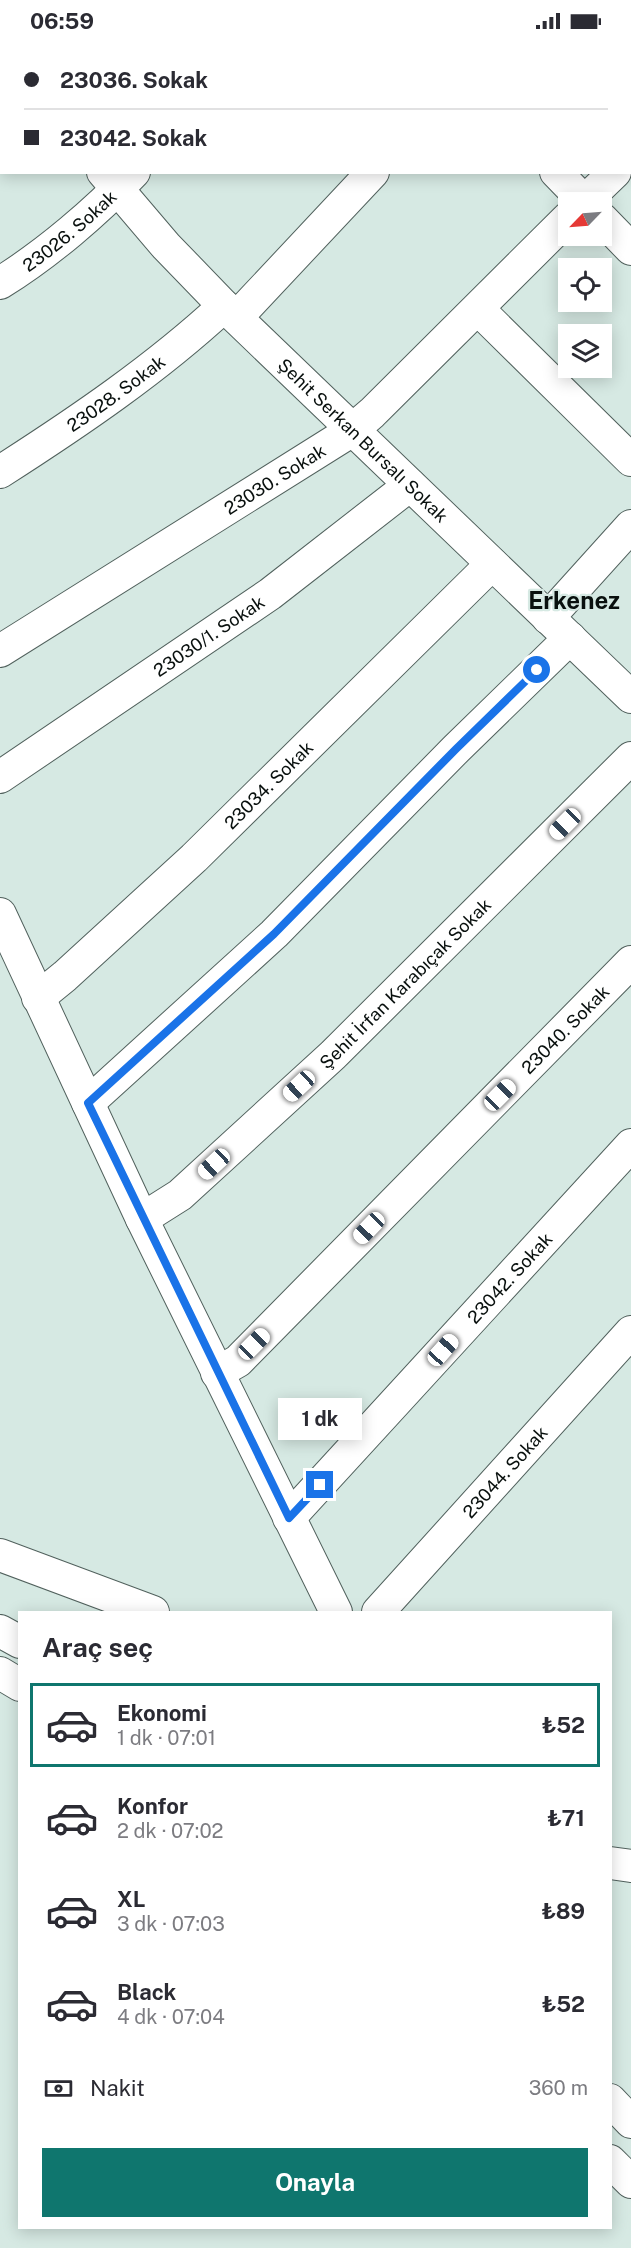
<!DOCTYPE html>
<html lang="tr">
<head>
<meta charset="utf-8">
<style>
  :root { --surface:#fff; --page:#f7f7f7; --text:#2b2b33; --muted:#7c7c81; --line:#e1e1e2; --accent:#0f766e }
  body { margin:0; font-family:"Public Sans",sans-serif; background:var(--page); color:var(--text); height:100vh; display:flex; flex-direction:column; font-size:22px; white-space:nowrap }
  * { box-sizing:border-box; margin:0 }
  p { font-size:20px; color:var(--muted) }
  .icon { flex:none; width:33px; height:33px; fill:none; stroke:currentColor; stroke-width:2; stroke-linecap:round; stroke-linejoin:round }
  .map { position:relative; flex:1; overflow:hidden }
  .side { position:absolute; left:18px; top:1569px; width:594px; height:618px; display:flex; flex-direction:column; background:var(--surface); border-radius:0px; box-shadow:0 3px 15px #0003 }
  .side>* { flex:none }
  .hud { position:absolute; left:0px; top:0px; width:632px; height:132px; box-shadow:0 3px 15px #0003; display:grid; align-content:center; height:132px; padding:0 24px; background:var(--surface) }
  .needle { width:39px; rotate:245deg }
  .tools { position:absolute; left:558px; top:150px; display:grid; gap:12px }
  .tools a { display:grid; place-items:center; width:54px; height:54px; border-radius:0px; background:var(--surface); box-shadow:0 3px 15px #0003; font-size:30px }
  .end { position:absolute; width:27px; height:27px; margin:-14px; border:8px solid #1a73e8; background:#fff; box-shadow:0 0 0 3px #fff }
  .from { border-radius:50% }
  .bubble { position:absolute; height:42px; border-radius:0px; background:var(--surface); box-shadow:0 3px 15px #0003; font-size:20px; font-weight:700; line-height:42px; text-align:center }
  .car { position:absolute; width:18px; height:36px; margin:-18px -9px; border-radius:8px; box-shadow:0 0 4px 2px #0007; background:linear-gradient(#fff 24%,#345 0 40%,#fff 0 76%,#345 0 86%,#fff 0) }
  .hud b { display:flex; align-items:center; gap:21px; height:57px; font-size:22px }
  .hud b+b { border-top:2px solid var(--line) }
  .hud i { width:15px; height:15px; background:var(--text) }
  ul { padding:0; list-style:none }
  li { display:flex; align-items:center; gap:18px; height:84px; margin:0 12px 9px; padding:0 12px; border:3px solid transparent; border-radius:0px }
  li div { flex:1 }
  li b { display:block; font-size:22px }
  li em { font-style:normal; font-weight:700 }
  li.on { border-color:var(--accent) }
  li>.icon { width:54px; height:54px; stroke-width:1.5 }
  h2 { padding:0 24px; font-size:27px; line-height:72px }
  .pay { display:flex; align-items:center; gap:15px; height:66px; padding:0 24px; font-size:22px }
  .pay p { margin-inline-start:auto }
  .primary-button { display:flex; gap:12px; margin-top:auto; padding:12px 24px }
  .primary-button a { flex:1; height:69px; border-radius:0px; background:var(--accent); color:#fff; font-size:24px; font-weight:700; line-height:69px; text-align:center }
  .status { display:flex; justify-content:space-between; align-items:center; height:42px; padding:0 30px; background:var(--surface); direction:ltr }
  .status svg { height:16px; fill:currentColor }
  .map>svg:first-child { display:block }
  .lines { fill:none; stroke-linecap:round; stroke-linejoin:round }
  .minor-casing { stroke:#51615d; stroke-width:34 }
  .minor { stroke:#fff; stroke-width:32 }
  .route { stroke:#1a73e8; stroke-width:8 }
  .labels { text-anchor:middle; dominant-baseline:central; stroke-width:4.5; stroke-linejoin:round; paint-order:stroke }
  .street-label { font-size:18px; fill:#09100e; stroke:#d6e9e3 }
  .district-label { font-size:24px; font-weight:bold; fill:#09100e; stroke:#d6e9e3 }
</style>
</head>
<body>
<div class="status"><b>06:59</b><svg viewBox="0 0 49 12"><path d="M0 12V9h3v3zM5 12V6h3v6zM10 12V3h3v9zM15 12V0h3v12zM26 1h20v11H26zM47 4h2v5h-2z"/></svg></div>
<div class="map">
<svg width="631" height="2206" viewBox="0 0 631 2206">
  <rect width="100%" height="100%" fill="#d6e9e3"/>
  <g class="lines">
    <defs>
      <g id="minor">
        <path d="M421 0 423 2"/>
        <path d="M259 2 261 0"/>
        <path d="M0 7 2 8"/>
        <path id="s1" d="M103 130 166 204 224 264 631 655"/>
        <path d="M556 130 585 160"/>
        <path d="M584 160 615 130"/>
        <path d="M602 177 631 207"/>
        <path id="s2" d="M0 241C47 212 96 170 134 130"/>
        <path d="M478 267 631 418"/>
        <path d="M237 275 373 130"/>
        <path id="s3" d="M0 430C78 380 156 327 224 264"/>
        <path d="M548 576 631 484"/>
        <path id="s4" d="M0 609 351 389 372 371 568 176"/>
        <path id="s5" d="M0 735 270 552 410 443"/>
        <path d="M0 872 142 1177 336 1570"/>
        <path id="s6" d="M38 956 65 934 194 816 492 522"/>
        <path d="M88 1061 274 892 456 707 570 596"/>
        <path id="s7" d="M142 1177 180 1153 333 1013 631 716"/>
        <path id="s8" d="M217 1331 238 1319 631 920"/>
        <path id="s9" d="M289 1476 631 1103"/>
        <path d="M0 1513 153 1570"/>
        <path id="s10" d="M378 1570 631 1290"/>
        <path d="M0 1589 20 1600"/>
        <path d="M0 1631 20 1643"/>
        <path d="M610 1821 631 1824"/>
        <path d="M610 2058 631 2080"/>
        <path d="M610 2119 631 2140"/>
      </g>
    </defs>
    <use href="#minor" class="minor-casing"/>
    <use href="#minor" class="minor"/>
  </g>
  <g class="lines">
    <path class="route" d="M320 1443 289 1476 88 1061 274 892 456 707 537 628"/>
  </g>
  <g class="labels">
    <g class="street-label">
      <text stroke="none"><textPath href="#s2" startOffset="87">23026. Sokak</textPath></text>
      <text stroke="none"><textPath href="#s3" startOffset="140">23028. Sokak</textPath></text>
      <text stroke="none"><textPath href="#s1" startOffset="374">Şehit Serkan Bursalı Sokak</textPath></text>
      <text stroke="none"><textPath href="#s4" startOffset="324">23030. Sokak</textPath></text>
      <text stroke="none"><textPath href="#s5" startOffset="252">23030/1. Sokak</textPath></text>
      <text stroke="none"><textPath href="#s6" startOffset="314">23034. Sokak</textPath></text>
      <text stroke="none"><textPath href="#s7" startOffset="354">Şehit İrfan Karabıçak Sokak</textPath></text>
      <text stroke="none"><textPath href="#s8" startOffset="490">23040. Sokak</textPath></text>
      <text stroke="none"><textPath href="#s9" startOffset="326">23042. Sokak</textPath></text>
      <text stroke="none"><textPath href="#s10" startOffset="189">23044. Sokak</textPath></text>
    </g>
    <g class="district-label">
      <text x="574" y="558">Erkenez</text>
    </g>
  </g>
</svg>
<div class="tools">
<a><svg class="needle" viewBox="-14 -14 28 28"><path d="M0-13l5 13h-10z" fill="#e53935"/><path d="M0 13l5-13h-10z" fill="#7c7c81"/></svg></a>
<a><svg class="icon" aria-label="locate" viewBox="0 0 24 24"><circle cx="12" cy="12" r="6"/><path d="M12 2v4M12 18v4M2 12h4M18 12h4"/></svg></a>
<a><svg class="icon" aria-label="layers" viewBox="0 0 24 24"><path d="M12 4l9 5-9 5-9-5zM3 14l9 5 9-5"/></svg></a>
</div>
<i class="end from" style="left:537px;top:628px"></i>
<i class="end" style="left:320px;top:1443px"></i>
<div class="bubble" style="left:278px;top:1356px;width:84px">1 dk</div>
<i class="car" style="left:565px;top:782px;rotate:225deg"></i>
<i class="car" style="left:299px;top:1044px;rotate:227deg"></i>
<i class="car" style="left:500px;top:1053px;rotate:45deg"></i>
<i class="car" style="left:214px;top:1122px;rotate:227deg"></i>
<i class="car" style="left:369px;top:1186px;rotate:224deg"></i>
<i class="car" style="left:254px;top:1302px;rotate:45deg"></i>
<i class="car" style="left:443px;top:1308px;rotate:42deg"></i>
<div class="hud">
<b><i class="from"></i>23036. Sokak</b>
<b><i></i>23042. Sokak</b>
</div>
<section class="side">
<h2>Araç seç</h2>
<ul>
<li class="on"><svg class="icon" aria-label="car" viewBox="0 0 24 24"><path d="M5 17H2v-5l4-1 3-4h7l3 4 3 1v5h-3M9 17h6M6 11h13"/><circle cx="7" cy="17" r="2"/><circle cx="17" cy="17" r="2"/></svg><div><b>Ekonomi</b><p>1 dk · 07:01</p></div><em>₺52</em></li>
<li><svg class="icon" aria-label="car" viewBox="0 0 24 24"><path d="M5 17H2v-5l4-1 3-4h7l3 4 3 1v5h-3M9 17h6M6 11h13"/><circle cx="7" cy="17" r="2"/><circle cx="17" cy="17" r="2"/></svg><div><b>Konfor</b><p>2 dk · 07:02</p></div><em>₺71</em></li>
<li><svg class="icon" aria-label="car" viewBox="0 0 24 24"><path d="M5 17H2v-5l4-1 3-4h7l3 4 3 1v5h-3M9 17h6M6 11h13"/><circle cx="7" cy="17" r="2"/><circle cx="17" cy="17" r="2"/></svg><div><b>XL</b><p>3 dk · 07:03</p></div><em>₺89</em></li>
<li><svg class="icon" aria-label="car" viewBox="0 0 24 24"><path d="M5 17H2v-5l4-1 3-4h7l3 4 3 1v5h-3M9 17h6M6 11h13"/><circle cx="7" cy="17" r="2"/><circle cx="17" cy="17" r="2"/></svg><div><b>Black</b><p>4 dk · 07:04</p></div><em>₺52</em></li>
</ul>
<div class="pay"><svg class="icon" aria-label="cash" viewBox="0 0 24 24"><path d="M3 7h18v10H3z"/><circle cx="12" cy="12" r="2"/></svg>Nakit<p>360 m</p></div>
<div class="primary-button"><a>Onayla</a></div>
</section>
</div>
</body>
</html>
